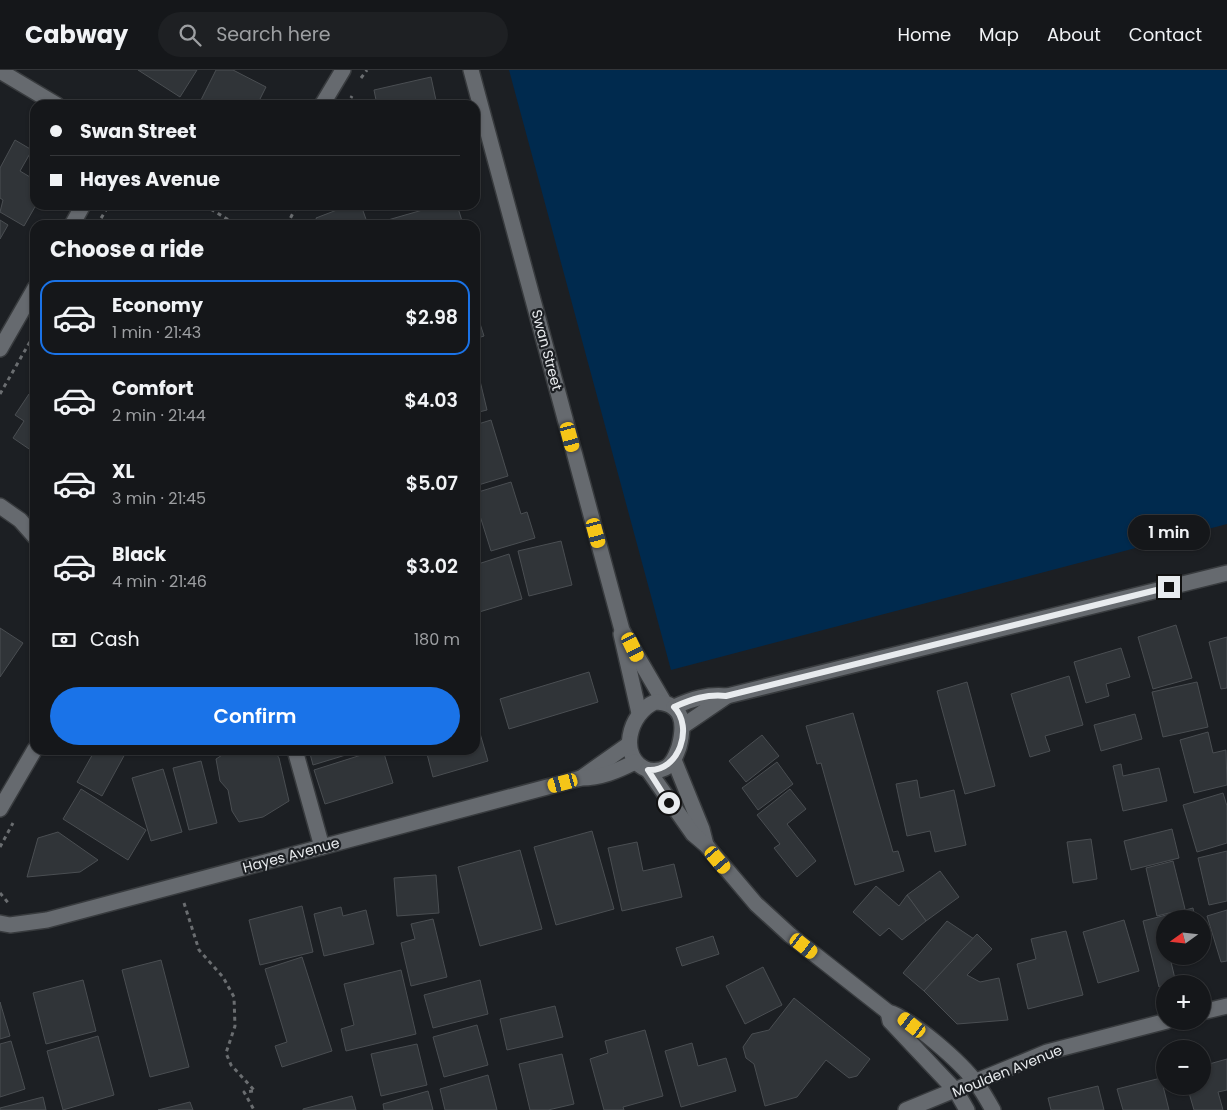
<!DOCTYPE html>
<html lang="en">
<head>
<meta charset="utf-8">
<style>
  :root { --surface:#15171a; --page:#1e2023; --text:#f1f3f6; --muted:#9d9fa2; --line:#343639; --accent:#1a73e8 }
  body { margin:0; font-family:Poppins,sans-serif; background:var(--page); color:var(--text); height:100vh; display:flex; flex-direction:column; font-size:19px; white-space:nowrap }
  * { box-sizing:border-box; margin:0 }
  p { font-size:16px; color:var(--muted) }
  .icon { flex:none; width:28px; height:28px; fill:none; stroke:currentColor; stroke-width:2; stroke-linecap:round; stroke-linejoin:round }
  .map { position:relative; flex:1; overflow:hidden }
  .side { position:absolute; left:30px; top:150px; width:450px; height:535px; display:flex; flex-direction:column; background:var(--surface); border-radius:15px; box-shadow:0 1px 4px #0004,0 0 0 1px var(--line) }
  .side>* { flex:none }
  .guide { position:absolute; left:30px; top:30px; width:450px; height:110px; border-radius:15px; box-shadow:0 1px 4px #0004,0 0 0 1px var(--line); display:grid; align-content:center; height:110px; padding:0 20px; background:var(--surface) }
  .needle { width:32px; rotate:255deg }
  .buttons { position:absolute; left:1156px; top:840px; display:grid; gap:10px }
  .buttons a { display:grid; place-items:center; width:55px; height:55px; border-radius:50%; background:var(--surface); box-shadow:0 1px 4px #0004,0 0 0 1px var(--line); font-size:25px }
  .end { position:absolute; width:22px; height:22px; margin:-11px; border:6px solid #e8ebee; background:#111; box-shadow:0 0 0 2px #111 }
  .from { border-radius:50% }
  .bubble { position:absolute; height:35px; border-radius:18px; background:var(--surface); box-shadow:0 1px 4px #0004,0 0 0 1px var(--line); font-size:16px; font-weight:600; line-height:35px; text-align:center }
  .car { position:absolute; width:15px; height:30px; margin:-15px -8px; border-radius:6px; box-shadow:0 0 4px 1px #0007; background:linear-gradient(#f5c518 24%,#345 0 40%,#f5c518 0 76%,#345 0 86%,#f5c518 0) }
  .guide b { display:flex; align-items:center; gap:18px; height:48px; font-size:19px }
  .guide b+b { border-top:1px solid var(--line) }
  .guide i { width:12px; height:12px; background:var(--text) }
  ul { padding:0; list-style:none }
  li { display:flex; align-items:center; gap:15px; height:75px; margin:0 10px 8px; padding:0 10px; border:2px solid transparent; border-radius:15px }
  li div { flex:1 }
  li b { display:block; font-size:19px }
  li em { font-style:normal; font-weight:600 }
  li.active { border-color:var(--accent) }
  li>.icon { width:45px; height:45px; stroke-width:1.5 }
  h2 { padding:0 20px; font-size:22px; line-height:60px }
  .pay { display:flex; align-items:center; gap:12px; height:55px; padding:0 20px; font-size:19px }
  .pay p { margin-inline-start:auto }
  .primary-button { display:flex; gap:10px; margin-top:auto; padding:10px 20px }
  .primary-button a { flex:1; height:58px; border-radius:30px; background:var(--accent); color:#fff; font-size:20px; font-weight:600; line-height:58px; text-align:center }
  header { display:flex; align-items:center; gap:30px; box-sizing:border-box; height:70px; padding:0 25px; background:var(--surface); border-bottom:1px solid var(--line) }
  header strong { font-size:24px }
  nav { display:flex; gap:28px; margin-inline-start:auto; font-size:18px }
  .search { width:350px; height:45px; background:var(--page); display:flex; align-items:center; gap:12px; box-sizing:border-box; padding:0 18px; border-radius:28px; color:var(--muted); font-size:19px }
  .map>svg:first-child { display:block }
  .green { fill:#002a4e }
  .building { fill:#303438; stroke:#4a4e52 }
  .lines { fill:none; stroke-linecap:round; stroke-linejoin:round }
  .minor-casing { stroke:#383b3e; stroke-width:18 }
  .path { stroke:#6a6d70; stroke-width:3; stroke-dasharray:4 4; stroke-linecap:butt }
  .minor { stroke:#666a6f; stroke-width:15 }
  .route { stroke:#e8ebee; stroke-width:6 }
  .labels { text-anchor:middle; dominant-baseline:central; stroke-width:4.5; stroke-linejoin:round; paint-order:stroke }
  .street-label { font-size:14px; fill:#e8ebee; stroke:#1c1f23 }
</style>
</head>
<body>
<header>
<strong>Cabway</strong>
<div class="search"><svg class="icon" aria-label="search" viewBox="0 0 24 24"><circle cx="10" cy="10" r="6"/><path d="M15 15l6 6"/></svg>Search here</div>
<nav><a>Home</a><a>Map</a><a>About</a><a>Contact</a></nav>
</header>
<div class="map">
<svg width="1227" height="1040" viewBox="0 0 1227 1040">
  <rect width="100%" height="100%" fill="#1c1f23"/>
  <path class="green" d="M509 0H1227V454L671 600Z"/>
  <g class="building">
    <path d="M138 0H197L180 27Z"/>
    <path d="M216 0H233L266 17 257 35 199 34Z"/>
    <path d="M431 7 437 35H377L374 20Z"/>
    <path d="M15 70 32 80 20 101 35 110 36 135 24 156 0 142 3 130 0 128V98Z"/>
    <path d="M350 135H361L368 155H318L316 148Z"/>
    <path d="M425 135H457L463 154 381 155V152L426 139Z"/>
    <path d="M0 150 8 155 0 169Z"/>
    <path d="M475 238 484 266 475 269Z"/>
    <path d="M475 290 487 340 475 343Z"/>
    <path d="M29 324 35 328V383L13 368 24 351 15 345Z"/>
    <path d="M491 350 508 406 475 416V355Z"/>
    <path d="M511 412 521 444 527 442 535 468 491 481 475 430V423Z"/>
    <path d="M561 471 572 515 529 526 518 481Z"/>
    <path d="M509 484 522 529 476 543 475 495Z"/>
    <path d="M1176 555 1192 608 1153 619 1138 567Z"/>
    <path d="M0 558 23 573 0 607Z"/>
    <path d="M1227 567V618L1221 619 1209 572Z"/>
    <path d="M1121 578 1130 607 1106 614 1109 626 1086 633 1074 592Z"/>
    <path d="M589 602 598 632 509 659 500 629Z"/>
    <path d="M1069 606 1083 655 1045 666 1050 681 1030 687 1011 624Z"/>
    <path d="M967 612 995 716 965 724 937 621Z"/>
    <path d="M1197 612 1208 657 1163 667 1152 622Z"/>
    <path d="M853 643 893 782 898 781 904 801 855 815 821 693 817 694 806 656Z"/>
    <path d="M1135 644 1142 669 1101 681 1094 655Z"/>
    <path d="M475 646 488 691 433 707 426 680H475Z"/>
    <path d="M1208 662 1213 683 1226 680 1227 715 1194 723 1180 670Z"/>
    <path d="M762 665 779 686 746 712 729 691Z"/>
    <path d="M95 680H118L125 684 102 726 77 712Z"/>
    <path d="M230 680H274L279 688 289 731 263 747 239 752 232 741 228 720 220 711 216 689Z"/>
    <path d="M309 680H362L313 695Z"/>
    <path d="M377 680H383L393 713 325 734 314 700Z"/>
    <path d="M201 691 217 753 189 760 173 698Z"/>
    <path d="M777 692 793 714 758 740 742 718Z"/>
    <path d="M1121 694 1123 706 1159 698 1167 731 1123 741 1113 696Z"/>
    <path d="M163 699 182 762 151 771 132 708Z"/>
    <path d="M917 710 920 728 954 720 966 775 935 782 930 761 907 766 896 714Z"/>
    <path d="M81 719 146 760 128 790 63 749Z"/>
    <path d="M790 719 806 739 787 754 816 791 797 807 774 778 780 774 757 745Z"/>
    <path d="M1223 723 1227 736V773L1197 782 1183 735Z"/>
    <path d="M1172 759 1179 788 1131 800 1124 771Z"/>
    <path d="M592 761 614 839 556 855 534 777Z"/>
    <path d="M58 762 98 790 80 802 27 807 38 768Z"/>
    <path d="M1091 769 1097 809 1073 813 1067 772Z"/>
    <path d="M637 772 643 801 674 794 682 827 622 841 608 778Z"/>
    <path d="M520 780 542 859 480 876 458 797Z"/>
    <path d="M1227 781V831L1209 835 1198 788Z"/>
    <path d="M1173 791 1185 839 1157 846 1146 798Z"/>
    <path d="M940 801 959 827 926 851 907 825Z"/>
    <path d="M436 805 439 843 397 846 394 808Z"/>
    <path d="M876 816 899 836 907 825 926 851 902 870 889 858 880 866 853 842Z"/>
    <path d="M302 836 313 882 260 895 249 850Z"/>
    <path d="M341 837 343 846 366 840 374 874 324 886 314 844Z"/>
    <path d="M1193 838 1195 849H1165V886H1194L1171 892 1176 913 1165 914 1159 917 1143 851Z"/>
    <path d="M1227 840V891L1221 892 1207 846Z"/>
    <path d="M433 849 447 907 411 916 401 873 415 869 411 854Z"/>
    <path d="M1124 850 1139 901 1098 913 1083 862Z"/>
    <path d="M947 851 974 869 924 921 903 903Z"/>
    <path d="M1066 861 1083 925 1028 939 1017 894 1036 889 1031 869Z"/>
    <path d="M977 864 992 879 967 905 980 912 999 908 1008 950 957 954 924 921Z"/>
    <path d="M713 866 719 884 682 896 676 878Z"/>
    <path d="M302 887 332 981 282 997 275 976 287 972 265 899Z"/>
    <path d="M161 890 189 997 150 1007 122 900Z"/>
    <path d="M763 897 782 935 745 954 726 916Z"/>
    <path d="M401 900 416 964 346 981 341 959 354 955 344 914Z"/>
    <path d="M83 910 96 961 46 974 33 923Z"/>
    <path d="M480 910 488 944 433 958 424 925Z"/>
    <path d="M794 928 870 989 857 1006 849 1008 826 990 797 1027 765 1036 754 994 746 988 743 977 752 964 769 960Z"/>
    <path d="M0 932 10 966 0 969Z"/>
    <path d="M555 936 563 967 507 980 500 949Z"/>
    <path d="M477 955 488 995 444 1007 433 967Z"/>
    <path d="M645 960 663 1026 623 1037 624 1040H604L590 989 608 983 605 971Z"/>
    <path d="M98 966 114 1025 63 1040 47 981Z"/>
    <path d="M11 971 25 1019 0 1027V974Z"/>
    <path d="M692 973 698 996 726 988 736 1021 681 1037 665 981Z"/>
    <path d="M417 974 427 1015 381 1026 371 984Z"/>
    <path d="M562 984 574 1034 548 1040H530L519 994Z"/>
    <path d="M1227 989V1020L1218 1022 1223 1040H1194L1187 1016H1202V996Z"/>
    <path d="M488 1005 497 1040H445L440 1019Z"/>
    <path d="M1161 1008 1169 1040H1123L1117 1019Z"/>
    <path d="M1098 1016 1104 1040H1051L1048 1028Z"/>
    <path d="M428 1021 433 1040H384L383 1034Z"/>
    <path d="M352 1026 356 1040H303V1039Z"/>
    <path d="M43 1027 46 1040H0V1038Z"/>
    <path d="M190 1032 193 1040H158Z"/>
  </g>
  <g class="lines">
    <defs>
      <g id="minor">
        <path d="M471 0 622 560 664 632"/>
        <path d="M0 1 57 35"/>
        <path d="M322 35 343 0"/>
        <path d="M72 155 83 135"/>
        <path d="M0 279 35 218"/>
        <path d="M0 436 20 450 35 467"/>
        <path d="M621 564 639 643"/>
        <path d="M655 632C684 633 685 654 679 677 676 685 674 692 667 697 661 701 655 701 648 700 617 688 629 643 655 632Z"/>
        <path d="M674 637C692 629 707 624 727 626L1227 503"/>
        <path d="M683 656 727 626"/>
        <path d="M295 680 322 777"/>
        <path d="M674 690 702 759 706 775"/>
        <path d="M648 700 693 764 706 775 756 834 790 865 888 942C911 948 962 993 977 1014 983 1022 988 1031 993 1040"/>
        <path d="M581 708 629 674"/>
        <path d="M0 739 35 679"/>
        <path d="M0 853 10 855 47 850 581 708C601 708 617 701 635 692"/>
        <path d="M888 942 890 951 956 1021 967 1040"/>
        <path d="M1202 942 1227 936"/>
        <path d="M906 1040 1047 982 1167 951"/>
      </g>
    </defs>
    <use href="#minor" class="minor-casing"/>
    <g class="path">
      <path d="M361 8 367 0"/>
      <path d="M347 35 352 26"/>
      <path d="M204 135 237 155"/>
      <path d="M97 155 109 135"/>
      <path d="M287 155 297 135"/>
      <path d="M0 324 35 263"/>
      <path d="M0 777 13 753"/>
      <path d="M0 823 10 835"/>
      <path d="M184 833 199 880 223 907 234 927 235 956 226 983 231 995 254 1020"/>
      <path d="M253 1021 244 1022 254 1040"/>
    </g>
    <use href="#minor" class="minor"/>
  </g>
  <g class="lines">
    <path class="route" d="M669 733 648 700C679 702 694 657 674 637 692 629 707 624 726 626L1169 517"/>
  </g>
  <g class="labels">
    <g class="street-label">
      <text transform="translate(547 280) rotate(75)">Swan Street</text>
      <text transform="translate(291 785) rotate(-15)">Hayes Avenue</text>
      <text transform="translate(1007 1001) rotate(-22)">Moulden Avenue</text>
    </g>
  </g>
</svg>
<div class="buttons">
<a><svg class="needle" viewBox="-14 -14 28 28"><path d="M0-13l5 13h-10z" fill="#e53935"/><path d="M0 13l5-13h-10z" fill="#9d9fa2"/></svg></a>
<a>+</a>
<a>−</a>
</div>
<i class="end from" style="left:669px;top:733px"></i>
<i class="end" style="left:1169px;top:517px"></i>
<div class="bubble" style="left:1128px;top:445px;width:82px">1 min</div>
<i class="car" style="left:570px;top:367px;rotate:165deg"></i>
<i class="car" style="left:596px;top:463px;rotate:165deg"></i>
<i class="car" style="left:633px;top:577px;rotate:154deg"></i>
<i class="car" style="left:563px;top:713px;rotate:255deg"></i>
<i class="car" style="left:718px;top:790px;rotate:140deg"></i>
<i class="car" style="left:804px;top:876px;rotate:128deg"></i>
<i class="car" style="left:912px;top:955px;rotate:308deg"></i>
<div class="guide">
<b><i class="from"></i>Swan Street</b>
<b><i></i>Hayes Avenue</b>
</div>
<section class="side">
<h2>Choose a ride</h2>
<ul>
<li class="active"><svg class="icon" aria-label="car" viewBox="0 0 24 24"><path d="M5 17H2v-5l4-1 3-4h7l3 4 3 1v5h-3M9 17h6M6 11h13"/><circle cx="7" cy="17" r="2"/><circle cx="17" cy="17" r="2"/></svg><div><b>Economy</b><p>1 min · 21:43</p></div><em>$2.98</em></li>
<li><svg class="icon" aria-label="car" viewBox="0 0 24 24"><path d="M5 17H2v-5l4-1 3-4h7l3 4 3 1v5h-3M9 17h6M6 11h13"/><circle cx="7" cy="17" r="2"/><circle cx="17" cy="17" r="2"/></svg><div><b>Comfort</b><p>2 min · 21:44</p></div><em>$4.03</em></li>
<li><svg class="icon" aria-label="car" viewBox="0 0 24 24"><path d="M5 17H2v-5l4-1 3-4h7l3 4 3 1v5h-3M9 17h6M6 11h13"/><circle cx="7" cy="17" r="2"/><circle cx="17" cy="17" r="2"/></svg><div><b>XL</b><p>3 min · 21:45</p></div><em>$5.07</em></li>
<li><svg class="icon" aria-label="car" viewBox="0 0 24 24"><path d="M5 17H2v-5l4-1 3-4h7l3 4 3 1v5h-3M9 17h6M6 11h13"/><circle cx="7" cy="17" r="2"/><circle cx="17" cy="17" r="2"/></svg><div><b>Black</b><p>4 min · 21:46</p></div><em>$3.02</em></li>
</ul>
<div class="pay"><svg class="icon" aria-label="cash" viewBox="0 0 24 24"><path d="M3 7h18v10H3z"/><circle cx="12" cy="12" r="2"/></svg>Cash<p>180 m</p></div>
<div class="primary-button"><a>Confirm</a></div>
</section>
</div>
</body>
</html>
